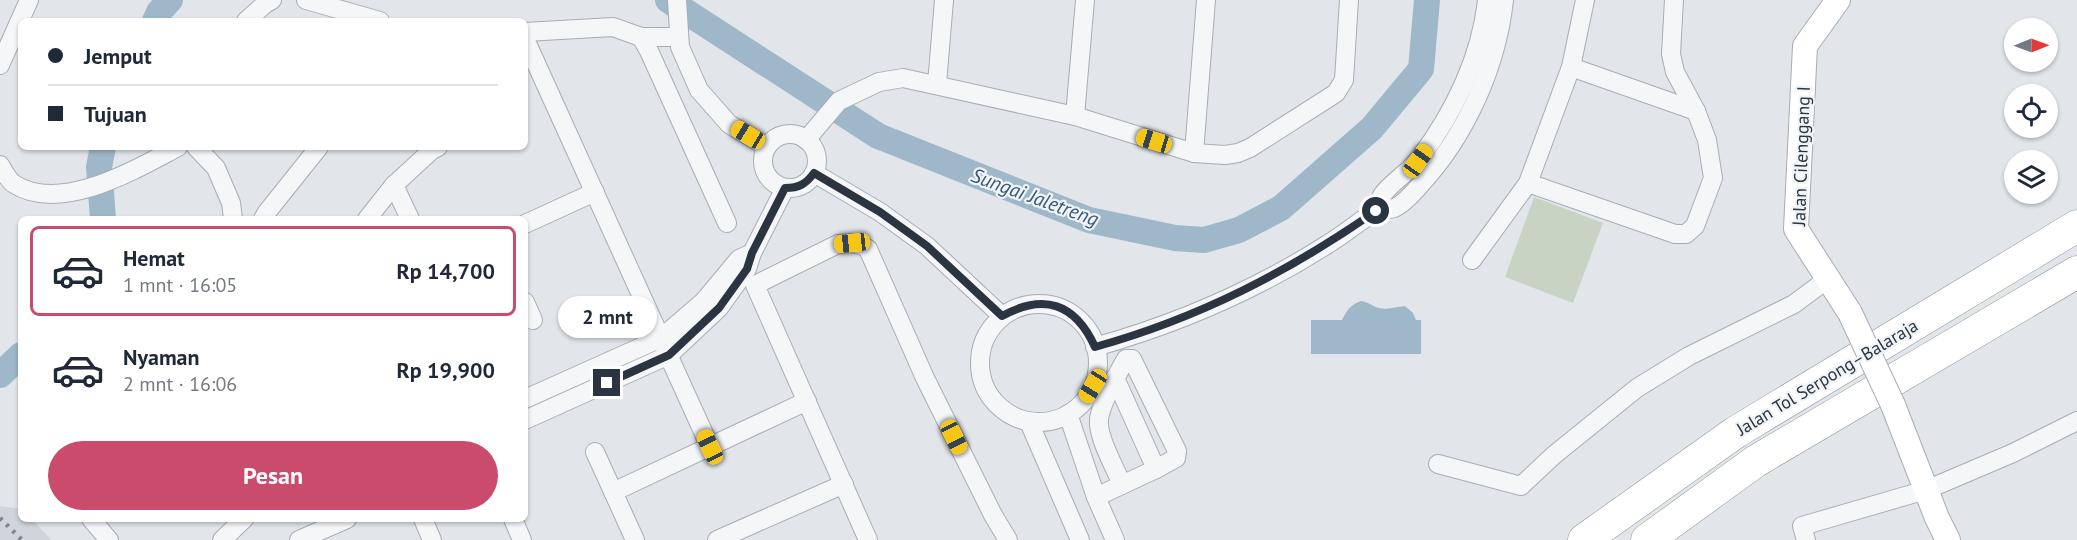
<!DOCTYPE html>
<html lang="id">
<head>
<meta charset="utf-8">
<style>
  :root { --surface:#fff; --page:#f2f2f3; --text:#1f2937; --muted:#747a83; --line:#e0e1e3; --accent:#cb4b6d }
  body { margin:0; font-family:"PT Sans",sans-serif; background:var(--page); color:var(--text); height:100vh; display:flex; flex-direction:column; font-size:22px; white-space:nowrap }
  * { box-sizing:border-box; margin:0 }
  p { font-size:20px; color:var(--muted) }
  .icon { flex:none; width:33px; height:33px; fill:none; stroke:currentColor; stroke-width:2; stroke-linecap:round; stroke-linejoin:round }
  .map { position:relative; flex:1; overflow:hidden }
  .panel { position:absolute; left:18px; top:216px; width:510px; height:306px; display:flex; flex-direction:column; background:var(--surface); border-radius:9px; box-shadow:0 2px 4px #0004 }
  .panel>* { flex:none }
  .hud { position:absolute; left:18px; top:18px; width:510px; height:132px; border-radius:9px; box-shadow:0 2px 4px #0004; display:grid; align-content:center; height:132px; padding:0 30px; background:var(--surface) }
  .needle { width:39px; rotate:89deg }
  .tools { position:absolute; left:2004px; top:18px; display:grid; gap:12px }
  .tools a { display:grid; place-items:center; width:54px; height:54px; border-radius:50%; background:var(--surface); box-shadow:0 2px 4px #0004; font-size:30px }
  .end { position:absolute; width:27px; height:27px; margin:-14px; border:8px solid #2a3541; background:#fff; box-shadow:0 0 0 3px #fff }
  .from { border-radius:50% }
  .bubble { position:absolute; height:42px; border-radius:21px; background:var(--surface); box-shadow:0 2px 4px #0004; font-size:20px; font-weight:700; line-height:42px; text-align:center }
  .car { position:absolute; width:18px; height:36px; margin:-18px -9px; border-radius:8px; box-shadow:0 0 4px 2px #0007; background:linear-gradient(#f5c518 24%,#345 0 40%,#f5c518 0 76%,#345 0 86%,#f5c518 0) }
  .hud b { display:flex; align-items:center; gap:21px; height:57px; font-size:22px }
  .hud b+b { border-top:2px solid var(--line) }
  .hud i { width:15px; height:15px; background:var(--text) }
  ul { padding:10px 0 0; list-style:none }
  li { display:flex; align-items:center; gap:18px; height:90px; margin:0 12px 9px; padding:0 18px; border:3px solid transparent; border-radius:9px }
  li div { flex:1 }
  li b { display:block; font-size:22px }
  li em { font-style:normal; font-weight:700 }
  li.on { border-color:var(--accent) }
  li>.icon { width:54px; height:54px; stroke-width:1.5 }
  .primary-button { display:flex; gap:12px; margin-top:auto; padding:12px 30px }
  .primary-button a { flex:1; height:69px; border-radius:36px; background:var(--accent); color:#fff; font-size:24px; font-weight:700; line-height:69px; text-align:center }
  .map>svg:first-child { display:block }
  .built { fill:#d0d5dc }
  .green { fill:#c9d3c3 }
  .water { fill:#9eb8c9 }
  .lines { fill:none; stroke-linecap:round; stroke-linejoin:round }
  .river { stroke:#9eb8c9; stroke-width:26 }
  .street-casing { stroke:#a7adb4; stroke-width:20 }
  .secondary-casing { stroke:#a7adb4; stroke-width:26 }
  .highway-casing { stroke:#8995a0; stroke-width:33 }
  .street { stroke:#f4f6f8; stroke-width:18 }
  .secondary { stroke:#fff; stroke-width:24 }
  .highway { stroke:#fff; stroke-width:32 }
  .rail { stroke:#7b8793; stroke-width:4.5; stroke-dasharray:3 6; stroke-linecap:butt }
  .secondary-bridge-casing { stroke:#a7adb4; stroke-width:26; stroke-linecap:butt }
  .secondary-bridge { stroke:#fff; stroke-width:24 }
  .route { stroke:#2a3541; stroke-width:8 }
  .labels { text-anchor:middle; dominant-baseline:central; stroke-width:4.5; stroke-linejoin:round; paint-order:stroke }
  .street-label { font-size:18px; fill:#2a3541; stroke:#f1f4f7 }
  .water-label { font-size:20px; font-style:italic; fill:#355974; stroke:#f1f4f7 }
</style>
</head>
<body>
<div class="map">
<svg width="2077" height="540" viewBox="0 0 2077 540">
  <rect width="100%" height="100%" fill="#e2e6ea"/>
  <path class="built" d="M0 506 21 509V519H32L51 540H0Z"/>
  <path class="green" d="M1534 197 1603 223 1573 303 1505 277Z"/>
  <path class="water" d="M1361 301C1369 302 1372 306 1379 308 1388 310 1396 307 1405 306L1413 313 1416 320H1421V354H1311V320H1342C1347 310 1350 305 1361 301Z"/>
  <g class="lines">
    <g class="river">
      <path d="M668 0 878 136 1089 220 1175 238 1204 240 1239 230 1281 208 1372 128 1421 69 1427 0"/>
      <path d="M155 21 159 12 170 0"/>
      <path d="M103 147 99 167 103 219"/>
      <path d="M0 375 21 355"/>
    </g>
    <defs>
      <g id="street">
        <path d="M306 0 380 21"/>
        <path d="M677 0 680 47 699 90 729 124 767 147"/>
        <path d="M246 21 265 4 272 0"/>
        <path d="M525 32 613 27 641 37 649 51 727 223"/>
        <path d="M641 37H679"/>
        <path d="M525 39 710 447"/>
        <path d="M0 65 29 0"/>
        <path d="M1571 67 1696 111"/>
        <path d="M937 84 944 0"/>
        <path d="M1075 116 1085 0"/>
        <circle cx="790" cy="161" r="27"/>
        <path d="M806 140 839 101 879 82 903 78 1075 116 1194 153 1225 155 1238 153 1250 148 1336 93 1344 80 1349 0"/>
        <path d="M196 147 216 168 231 203 233 219"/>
        <path d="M1194 153 1206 0"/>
        <path d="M0 165C4 171 8 180 14 184 61 214 136 169 178 147"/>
        <path d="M814 173 880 212 927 246 1002 316"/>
        <path d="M1528 183 1675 234H1686L1695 226 1713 178 1707 140 1696 111 1675 72 1671 54 1674 0"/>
        <path d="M394 185 410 219"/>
        <path d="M1376 211C1378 206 1380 199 1383 194 1393 181 1409 172 1419 159 1454 113 1481 57 1487 0"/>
        <path d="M263 219 267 212 319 147"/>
        <path d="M367 219 394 185 432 150 438 147"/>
        <path d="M525 224 595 192"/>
        <path d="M1472 260 1528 183 1571 67 1585 0"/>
        <path d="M525 302 533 320"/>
        <circle cx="1039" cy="363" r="59"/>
        <path d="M1095 347C1177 324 1256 290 1328 244 1343 235 1357 223 1373 213 1379 209 1387 210 1394 208 1403 205 1415 191 1421 184 1466 135 1497 66 1504 0"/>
        <path d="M525 399 661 338 704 301 739 259 752 253"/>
        <path d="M1068 414 1096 497 1115 540"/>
        <path d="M525 420 669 355 719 308 747 269 752 253 785 188"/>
        <path d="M1029 422 1080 540"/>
        <path d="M595 452 635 540"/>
        <path d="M1438 464 1521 486 1554 455 1637 388 1689 356 1794 304 1829 278"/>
        <path d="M1122 485C1115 467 1097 437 1099 419 1101 403 1118 373 1126 359H1132L1177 451 1176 458 1156 469"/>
        <path d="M613 492 807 401"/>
        <path d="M1096 497 1156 469 1115 378"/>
        <path d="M91 519 109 540"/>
        <path d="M423 519 432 540"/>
        <path d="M513 519 522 540"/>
        <path d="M222 540 244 519"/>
        <path d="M299 540 347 519"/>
        <path d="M717 540 844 484"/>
        <path d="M868 540 755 285 838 244C850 243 858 242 868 249L925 378 993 515 1008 540"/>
        <path d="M1806 540 1802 526 1926 490 2013 453 2077 421"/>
      </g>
      <g id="secondary">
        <path d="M1838 0 1805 46 1796 229 1850 313"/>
        <path d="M1893 405 1937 518 1948 540"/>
      </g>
      <g id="highway">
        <path d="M1584 540 1736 432 2077 226"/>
        <path d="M1647 540 1756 461 2077 272"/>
      </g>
    </defs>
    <use href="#street" class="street-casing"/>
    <use href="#secondary" class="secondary-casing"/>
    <use href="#highway" class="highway-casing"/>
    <use href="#street" class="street"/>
    <use href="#secondary" class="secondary"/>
    <use href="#highway" class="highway"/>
    <path class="rail" d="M0 518 22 540"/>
    <defs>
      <path id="secondary-bridge" d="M1850 313 1893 405"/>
    </defs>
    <use href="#secondary-bridge" class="secondary-bridge-casing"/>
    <use href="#secondary-bridge" class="secondary-bridge"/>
  </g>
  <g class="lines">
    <path class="route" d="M607 383 669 355 719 308 747 269 752 253 785 188C799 188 806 184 814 173L880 212 927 246 1002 316C1044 293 1075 303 1095 347 1199 318 1288 272 1376 211"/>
  </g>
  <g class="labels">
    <g class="street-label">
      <text transform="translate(1801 156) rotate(-88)">Jalan Cilenggang I</text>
      <text transform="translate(1827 377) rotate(-31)">Jalan Tol Serpong–Balaraja</text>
    </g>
    <g class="water-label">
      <text transform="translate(1035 197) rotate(20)">Sungai Jaletreng</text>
    </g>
  </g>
</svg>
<div class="tools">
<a><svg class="needle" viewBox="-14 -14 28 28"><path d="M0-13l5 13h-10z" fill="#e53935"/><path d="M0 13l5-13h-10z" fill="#747a83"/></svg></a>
<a><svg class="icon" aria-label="locate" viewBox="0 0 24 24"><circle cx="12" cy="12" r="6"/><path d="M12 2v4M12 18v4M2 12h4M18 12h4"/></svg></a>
<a><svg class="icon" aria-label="layers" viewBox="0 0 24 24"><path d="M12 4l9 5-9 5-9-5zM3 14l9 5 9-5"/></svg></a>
</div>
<i class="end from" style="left:1376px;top:211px"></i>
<i class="end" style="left:607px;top:383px"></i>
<div class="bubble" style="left:558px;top:296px;width:99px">2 mnt</div>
<i class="car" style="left:748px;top:135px;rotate:301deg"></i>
<i class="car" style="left:1154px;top:141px;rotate:287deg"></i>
<i class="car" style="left:1418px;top:161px;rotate:35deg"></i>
<i class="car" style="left:852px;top:243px;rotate:264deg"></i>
<i class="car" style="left:1093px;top:386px;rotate:212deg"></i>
<i class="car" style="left:954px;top:437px;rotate:154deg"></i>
<i class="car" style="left:710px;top:447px;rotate:335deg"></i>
<div class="hud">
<b><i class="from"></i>Jemput</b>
<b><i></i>Tujuan</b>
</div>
<section class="panel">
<ul>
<li class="on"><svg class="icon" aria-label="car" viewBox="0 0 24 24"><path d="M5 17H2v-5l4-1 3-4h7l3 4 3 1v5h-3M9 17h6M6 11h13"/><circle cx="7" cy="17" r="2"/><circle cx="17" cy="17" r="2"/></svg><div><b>Hemat</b><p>1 mnt · 16:05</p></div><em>Rp 14,700</em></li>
<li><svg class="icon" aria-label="car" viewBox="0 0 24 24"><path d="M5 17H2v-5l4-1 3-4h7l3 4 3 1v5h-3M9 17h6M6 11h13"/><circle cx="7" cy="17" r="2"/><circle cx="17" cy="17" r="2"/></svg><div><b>Nyaman</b><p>2 mnt · 16:06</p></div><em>Rp 19,900</em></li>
</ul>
<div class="primary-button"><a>Pesan</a></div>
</section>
</div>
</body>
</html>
